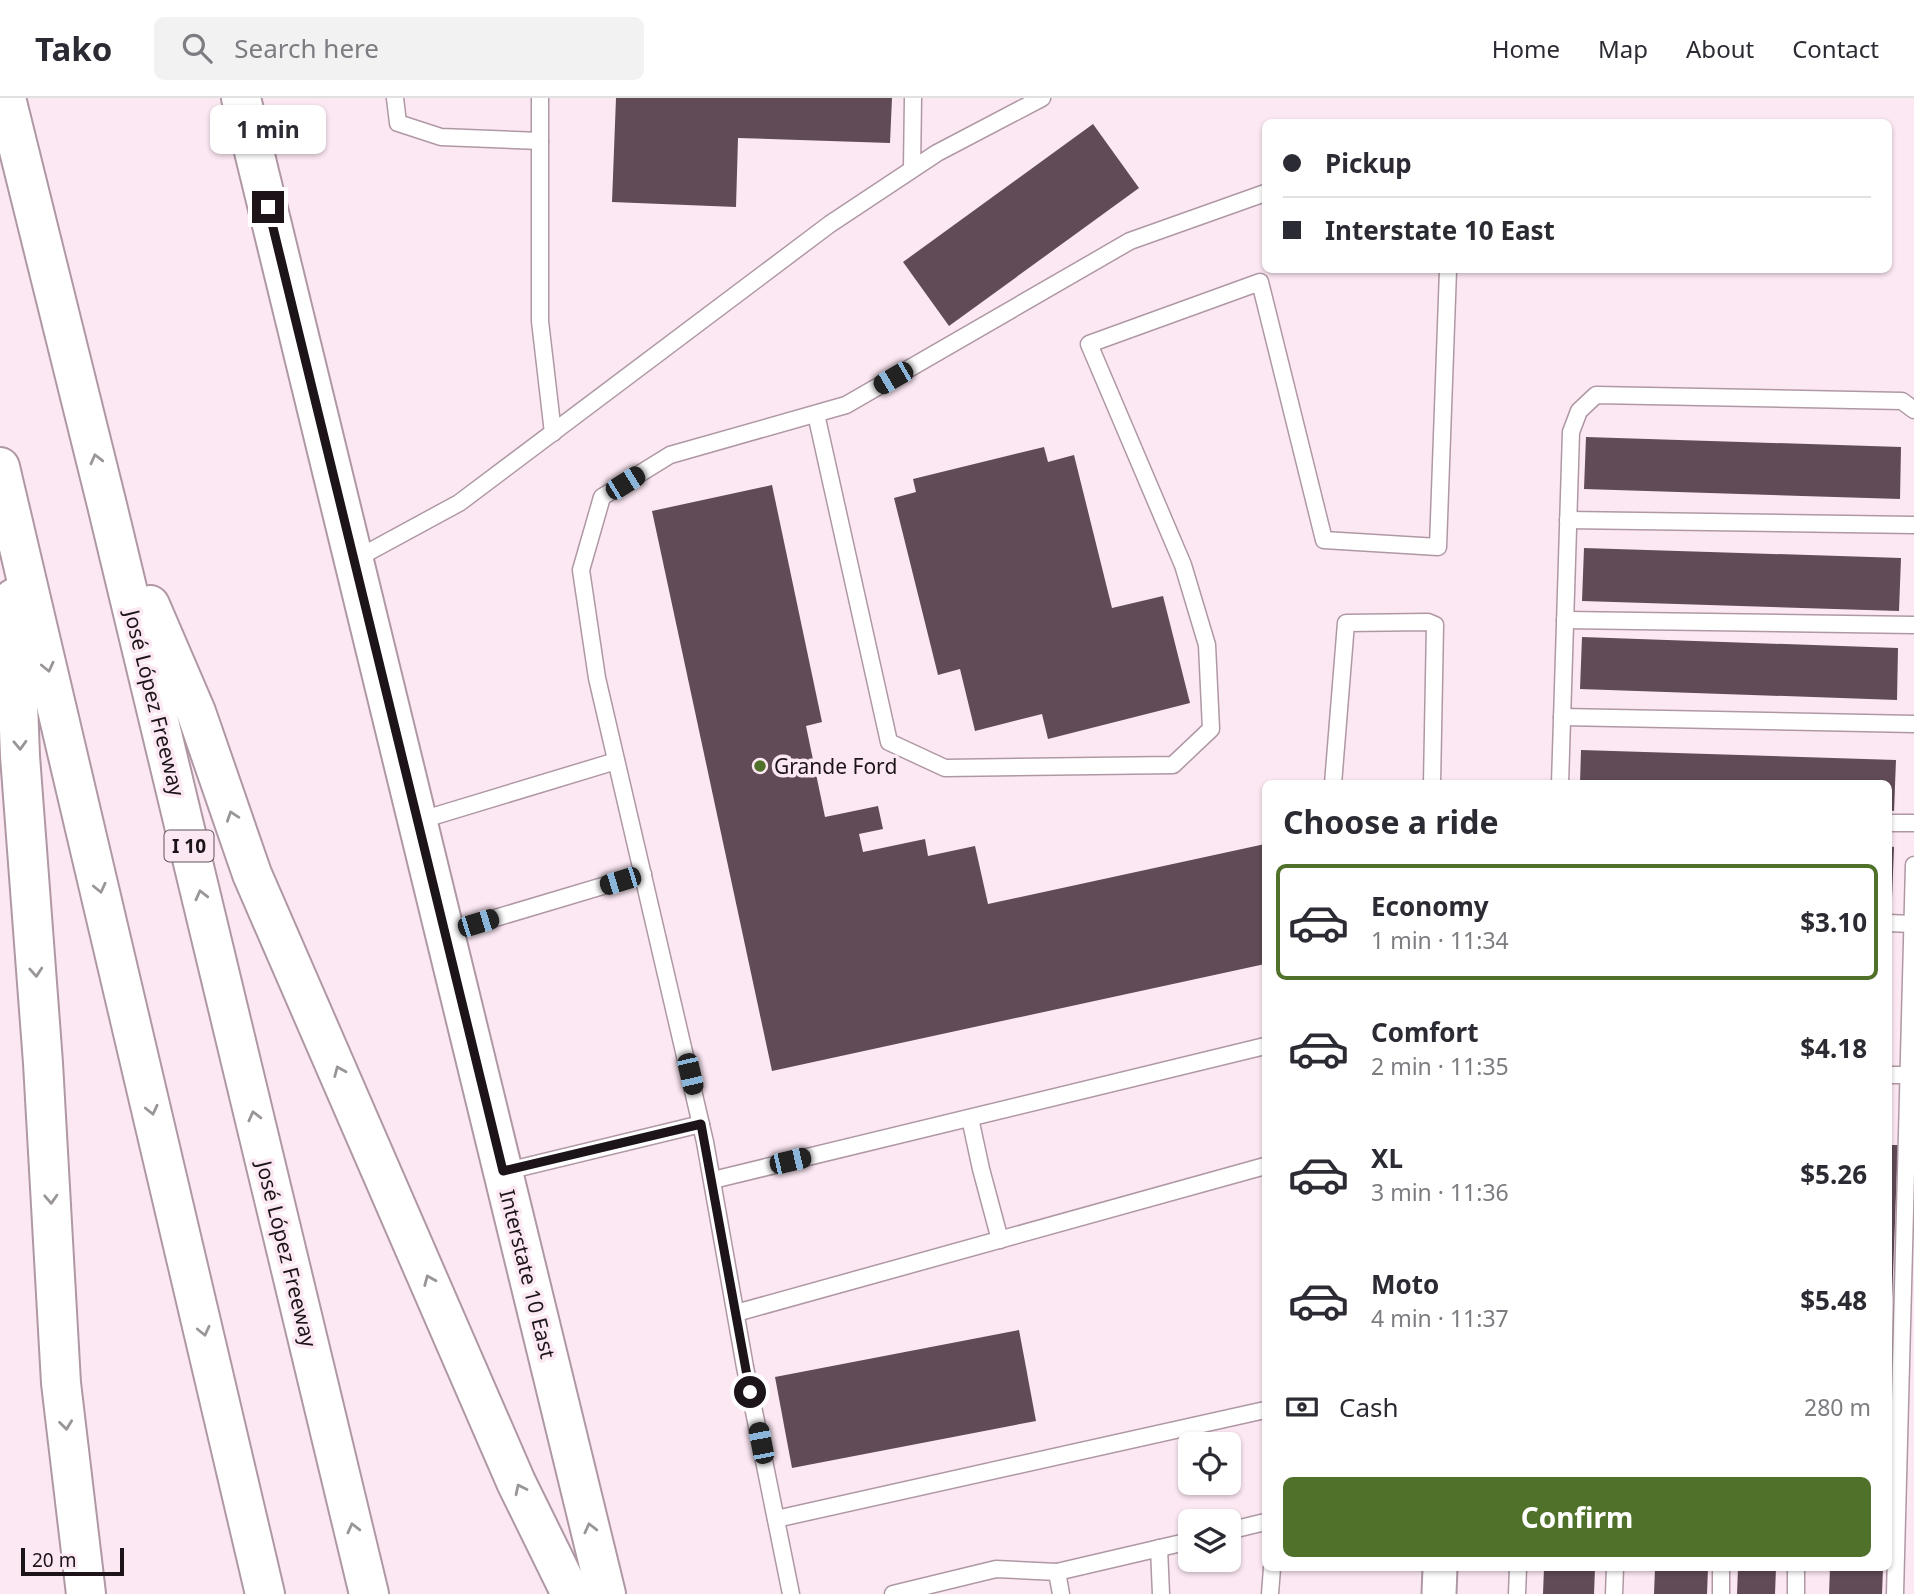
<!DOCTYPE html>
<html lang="en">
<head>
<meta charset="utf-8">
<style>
  :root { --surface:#fff; --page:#f2f2f3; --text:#2b2b33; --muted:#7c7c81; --line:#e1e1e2; --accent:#507129 }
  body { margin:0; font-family:"Noto Sans",sans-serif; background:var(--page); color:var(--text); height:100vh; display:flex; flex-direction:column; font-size:26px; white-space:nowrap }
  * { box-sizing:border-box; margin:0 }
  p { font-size:23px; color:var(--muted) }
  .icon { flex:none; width:38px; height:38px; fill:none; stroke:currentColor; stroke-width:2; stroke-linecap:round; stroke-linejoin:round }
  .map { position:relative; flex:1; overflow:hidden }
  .panel { position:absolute; left:1262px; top:682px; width:630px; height:791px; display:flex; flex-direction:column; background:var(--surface); border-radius:10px; box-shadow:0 2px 5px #0004 }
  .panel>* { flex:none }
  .hud { position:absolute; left:1262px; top:21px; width:630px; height:154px; border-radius:10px; box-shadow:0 2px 5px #0004; display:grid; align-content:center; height:154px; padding:0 21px; background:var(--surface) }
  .controls { position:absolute; left:1178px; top:1334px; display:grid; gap:14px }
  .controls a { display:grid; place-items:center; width:63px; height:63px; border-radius:10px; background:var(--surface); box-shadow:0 2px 5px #0004; font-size:35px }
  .scale { position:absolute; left:21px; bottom:18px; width:103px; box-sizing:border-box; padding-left:7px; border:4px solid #1c1419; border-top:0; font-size:19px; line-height:24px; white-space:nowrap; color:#1c1419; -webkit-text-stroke:5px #fce8f3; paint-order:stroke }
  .end { position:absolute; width:32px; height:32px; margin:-16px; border:9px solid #1c1419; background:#fff; box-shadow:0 0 0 4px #fff }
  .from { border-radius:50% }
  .bubble { position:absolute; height:49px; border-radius:10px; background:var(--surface); box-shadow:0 2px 5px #0004; font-size:23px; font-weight:700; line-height:49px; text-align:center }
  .car { position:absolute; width:21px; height:42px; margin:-21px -10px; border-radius:9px; box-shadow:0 0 5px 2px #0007; background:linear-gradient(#222 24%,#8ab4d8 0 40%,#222 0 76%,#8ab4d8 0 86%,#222 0) }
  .hud b { display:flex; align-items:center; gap:24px; height:66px; font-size:26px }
  .hud b+b { border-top:2px solid var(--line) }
  .hud i { width:18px; height:18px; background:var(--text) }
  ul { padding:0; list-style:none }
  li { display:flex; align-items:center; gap:21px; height:116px; margin:0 14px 10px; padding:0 7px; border:4px solid transparent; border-radius:10px }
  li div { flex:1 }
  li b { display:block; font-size:26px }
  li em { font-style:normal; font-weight:700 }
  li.current { border-color:var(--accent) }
  li>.icon { width:63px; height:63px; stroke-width:1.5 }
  h2 { padding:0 21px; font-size:32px; line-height:84px }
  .pay { display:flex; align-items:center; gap:18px; height:77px; padding:0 21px; font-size:26px }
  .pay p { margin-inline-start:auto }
  .action { display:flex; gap:14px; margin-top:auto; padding:14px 21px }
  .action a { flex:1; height:80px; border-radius:10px; background:var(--accent); color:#fff; font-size:28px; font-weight:700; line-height:80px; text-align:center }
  header { display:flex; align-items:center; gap:42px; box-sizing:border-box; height:98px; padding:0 35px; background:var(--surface); border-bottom:2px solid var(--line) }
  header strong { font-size:33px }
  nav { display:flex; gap:38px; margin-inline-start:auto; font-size:24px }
  .search { width:490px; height:63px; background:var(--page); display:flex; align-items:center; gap:18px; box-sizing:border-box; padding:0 24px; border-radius:10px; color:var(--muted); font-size:26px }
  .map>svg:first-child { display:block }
  .building { fill:#604b57 }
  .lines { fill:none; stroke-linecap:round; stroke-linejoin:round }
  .service-casing { stroke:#af98a4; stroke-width:19 }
  .minor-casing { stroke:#af98a4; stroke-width:37 }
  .secondary-casing { stroke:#af98a4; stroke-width:42 }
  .motorway-casing { stroke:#af98a4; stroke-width:42 }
  .service { stroke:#fff; stroke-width:16 }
  .minor { stroke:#fff; stroke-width:33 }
  .secondary { stroke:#fff; stroke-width:38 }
  .motorway { stroke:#fff; stroke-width:38 }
  .oneway { stroke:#999598 }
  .route { stroke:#1c1419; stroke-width:9 }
  .poi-dot { fill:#507129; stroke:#fce8f3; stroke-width:2.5 }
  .labels { text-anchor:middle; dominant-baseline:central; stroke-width:7; stroke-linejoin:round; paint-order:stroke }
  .shield { fill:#fce8f3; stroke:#5f545a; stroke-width:2 }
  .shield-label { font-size:19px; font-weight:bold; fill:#1c1419 }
  .street-label { font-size:21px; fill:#1c1419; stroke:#fce8f3 }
  .poi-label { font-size:21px; fill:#1c1419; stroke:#fce8f3; text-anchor:start }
</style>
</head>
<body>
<header>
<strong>Tako</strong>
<div class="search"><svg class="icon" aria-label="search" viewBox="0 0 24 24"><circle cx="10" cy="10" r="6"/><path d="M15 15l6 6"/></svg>Search here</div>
<nav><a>Home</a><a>Map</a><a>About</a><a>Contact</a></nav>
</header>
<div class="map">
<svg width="1914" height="1496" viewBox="0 0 1914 1496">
  <rect width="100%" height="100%" fill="#fce8f3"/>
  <g class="building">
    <path d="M616 0H892L890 45 738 40 736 109 612 104Z"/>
    <path d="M1093 26 1139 90 949 228 903 164Z"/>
    <path d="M1586 339 1901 349 1900 401 1584 391Z"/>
    <path d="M1044 349 1048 364 1074 357 1112 510 1163 498 1190 605 1048 641 1042 616 975 633 960 571 938 577 894 400 916 394 913 381Z"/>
    <path d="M772 387 822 624 806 628 825 719 878 708 883 731 859 736 863 754 925 741 928 758 975 748 988 806 1265 746V866L772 973 652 413Z"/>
    <path d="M1584 450 1901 460 1899 513 1582 503Z"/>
    <path d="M1582 539 1898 550 1897 602 1580 591Z"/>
    <path d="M1581 652 1896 662 1894 713 1888 712V686H1580Z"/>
    <path d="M1888 748 1894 749 1892 801H1888Z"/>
    <path d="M1888 1047H1898L1890 1252H1888Z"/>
    <path d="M1019 1232 1036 1323 792 1370 775 1279Z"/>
    <path d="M1544 1470H1595L1594 1496H1543Z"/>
    <path d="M1655 1470H1708L1707 1496H1654Z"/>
    <path d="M1738 1470H1776L1775 1496H1737Z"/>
    <path d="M1830 1470H1883L1882 1496H1829Z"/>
  </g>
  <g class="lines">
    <defs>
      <g id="service">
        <path d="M395 0 398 25 441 39 540 43"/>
        <path d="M540 0V223L553 335"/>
        <path d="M912 71 913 0"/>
        <path d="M816 316 889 644 945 670 1173 667 1211 631 1207 547 1183 467 1089 246 1260 184 1324 442 1438 449 1448 172"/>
        <path d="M1568 422 1914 427"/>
        <path d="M354 462 459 405 830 126 937 55 1042 0"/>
        <path d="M1565 522 1914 527"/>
        <path d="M1562 619 1914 626"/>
        <path d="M1333 686 1346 525 1428 524 1435 527 1432 686"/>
        <path d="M1560 686 1571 334 1579 313 1596 297 1902 303 1914 312"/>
        <path d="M418 723 616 663"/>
        <path d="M1888 725H1914"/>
        <path d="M1888 825 1913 826"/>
        <path d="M445 835 643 776"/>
        <path d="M1888 977H1908"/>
        <path d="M970 1020 981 1071 1000 1142"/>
        <path d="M503 1074 701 1026"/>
        <path d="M713 1082 1265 948"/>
        <path d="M736 1215 1265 1068"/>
        <path d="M776 1421 1265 1312"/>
        <path d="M1228 1433 1265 1424"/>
        <path d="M1159 1450 1161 1496"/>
        <path d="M1057 1474 1190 1443"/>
        <path d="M791 1496 745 1269 705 1044 597 580 581 472 602 399 670 357 846 307 1130 143 1265 95"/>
        <path d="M893 1496 996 1471 1057 1474 1061 1496"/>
        <path d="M1270 1496 1272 1470"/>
        <path d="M1517 1496 1518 1470"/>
        <path d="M1614 1496 1615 1470"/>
        <path d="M1721 1496V1470"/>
        <path d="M1796 1496V1470"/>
        <path d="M1895 1496 1914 767"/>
      </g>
      <path id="minor" d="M1439 1496 1440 1470"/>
      <path id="secondary" d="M241 0 606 1496"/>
      <g id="motorway">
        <path d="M6 0 107 407 369 1496"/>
        <path d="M0 369 265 1496"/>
        <path d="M14 500 20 658 43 965 61 1285 86 1496"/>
        <path d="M150 507 196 614 252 776 516 1384 571 1496"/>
      </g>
    </defs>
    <use href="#service" class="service-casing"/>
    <use href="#minor" class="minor-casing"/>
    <use href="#secondary" class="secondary-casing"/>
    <use href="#motorway" class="motorway-casing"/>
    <use href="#service" class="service"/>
    <use href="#minor" class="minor"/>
    <use href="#secondary" class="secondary"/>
    <use href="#motorway" class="motorway"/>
  </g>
  <defs><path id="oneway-chevron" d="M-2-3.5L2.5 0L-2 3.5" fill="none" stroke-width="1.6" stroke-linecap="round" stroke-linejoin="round" transform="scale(1.75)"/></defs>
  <g class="oneway">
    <use href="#oneway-chevron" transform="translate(96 361) rotate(-104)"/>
    <use href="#oneway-chevron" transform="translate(48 569) rotate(77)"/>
    <use href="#oneway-chevron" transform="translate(20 647) rotate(88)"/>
    <use href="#oneway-chevron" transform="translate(232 718) rotate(-109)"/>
    <use href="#oneway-chevron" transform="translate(100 790) rotate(77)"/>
    <use href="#oneway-chevron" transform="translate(201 797) rotate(-104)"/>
    <use href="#oneway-chevron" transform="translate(36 874) rotate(86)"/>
    <use href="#oneway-chevron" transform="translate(339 973) rotate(-113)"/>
    <use href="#oneway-chevron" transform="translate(152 1012) rotate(77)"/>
    <use href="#oneway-chevron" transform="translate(254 1018) rotate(-104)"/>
    <use href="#oneway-chevron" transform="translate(51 1101) rotate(87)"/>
    <use href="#oneway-chevron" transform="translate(429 1182) rotate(-113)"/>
    <use href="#oneway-chevron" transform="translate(204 1233) rotate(77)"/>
    <use href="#oneway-chevron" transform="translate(66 1327) rotate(83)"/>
    <use href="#oneway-chevron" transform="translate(520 1391) rotate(-116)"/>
    <use href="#oneway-chevron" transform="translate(353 1430) rotate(-104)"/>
    <use href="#oneway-chevron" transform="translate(590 1430) rotate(-104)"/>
  </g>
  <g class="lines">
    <path class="route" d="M268 109 503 1073 701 1026 750 1294"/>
  </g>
  <circle class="poi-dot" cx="760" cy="668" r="7"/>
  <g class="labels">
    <rect class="shield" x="164.5" y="732.5" width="49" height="31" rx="5"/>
    <g class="shield-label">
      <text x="189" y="748">I 10</text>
    </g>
    <g class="street-label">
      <text transform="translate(155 605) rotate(76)">José López Freeway</text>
      <text transform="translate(287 1156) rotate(76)">José López Freeway</text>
      <text transform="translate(528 1176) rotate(76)">Interstate 10 East</text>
    </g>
    <g class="poi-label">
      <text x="774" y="668">Grande Ford</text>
    </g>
  </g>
</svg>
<div class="controls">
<a><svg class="icon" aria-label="locate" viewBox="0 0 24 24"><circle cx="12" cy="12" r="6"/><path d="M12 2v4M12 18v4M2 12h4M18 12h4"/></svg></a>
<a><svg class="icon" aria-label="layers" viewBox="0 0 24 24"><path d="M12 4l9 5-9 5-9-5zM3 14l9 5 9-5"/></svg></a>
</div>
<div class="scale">20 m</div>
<i class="end from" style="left:750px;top:1294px"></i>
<i class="end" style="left:268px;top:109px"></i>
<div class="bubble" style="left:210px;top:7px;width:116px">1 min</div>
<i class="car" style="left:893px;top:280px;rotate:240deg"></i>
<i class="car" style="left:625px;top:385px;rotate:58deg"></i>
<i class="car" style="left:620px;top:783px;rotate:253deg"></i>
<i class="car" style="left:478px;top:825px;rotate:73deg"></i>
<i class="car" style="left:690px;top:976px;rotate:167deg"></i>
<i class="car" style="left:790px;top:1063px;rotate:77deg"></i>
<i class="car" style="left:761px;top:1345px;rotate:349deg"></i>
<div class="hud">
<b><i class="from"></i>Pickup</b>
<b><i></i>Interstate 10 East</b>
</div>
<section class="panel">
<h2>Choose a ride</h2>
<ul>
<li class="current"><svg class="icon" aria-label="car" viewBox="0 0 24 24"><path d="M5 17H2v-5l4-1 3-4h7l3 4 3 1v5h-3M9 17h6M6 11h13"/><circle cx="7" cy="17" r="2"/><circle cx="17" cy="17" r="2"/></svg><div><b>Economy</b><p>1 min · 11:34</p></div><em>$3.10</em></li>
<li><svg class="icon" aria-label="car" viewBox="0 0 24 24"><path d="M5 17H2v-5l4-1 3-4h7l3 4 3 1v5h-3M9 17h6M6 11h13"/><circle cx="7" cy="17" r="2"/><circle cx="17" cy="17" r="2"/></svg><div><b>Comfort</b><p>2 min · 11:35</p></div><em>$4.18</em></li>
<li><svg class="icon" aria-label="car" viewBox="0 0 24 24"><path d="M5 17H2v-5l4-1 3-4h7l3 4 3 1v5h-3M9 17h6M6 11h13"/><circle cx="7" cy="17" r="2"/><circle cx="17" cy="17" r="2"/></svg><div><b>XL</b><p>3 min · 11:36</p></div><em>$5.26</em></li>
<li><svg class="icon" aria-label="car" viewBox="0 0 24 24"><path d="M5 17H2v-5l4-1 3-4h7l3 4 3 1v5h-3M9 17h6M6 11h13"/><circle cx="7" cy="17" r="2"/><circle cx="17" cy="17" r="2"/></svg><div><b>Moto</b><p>4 min · 11:37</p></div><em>$5.48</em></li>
</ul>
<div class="pay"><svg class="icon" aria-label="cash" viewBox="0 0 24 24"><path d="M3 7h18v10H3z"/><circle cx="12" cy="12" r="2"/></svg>Cash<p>280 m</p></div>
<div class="action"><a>Confirm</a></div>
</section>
</div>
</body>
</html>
